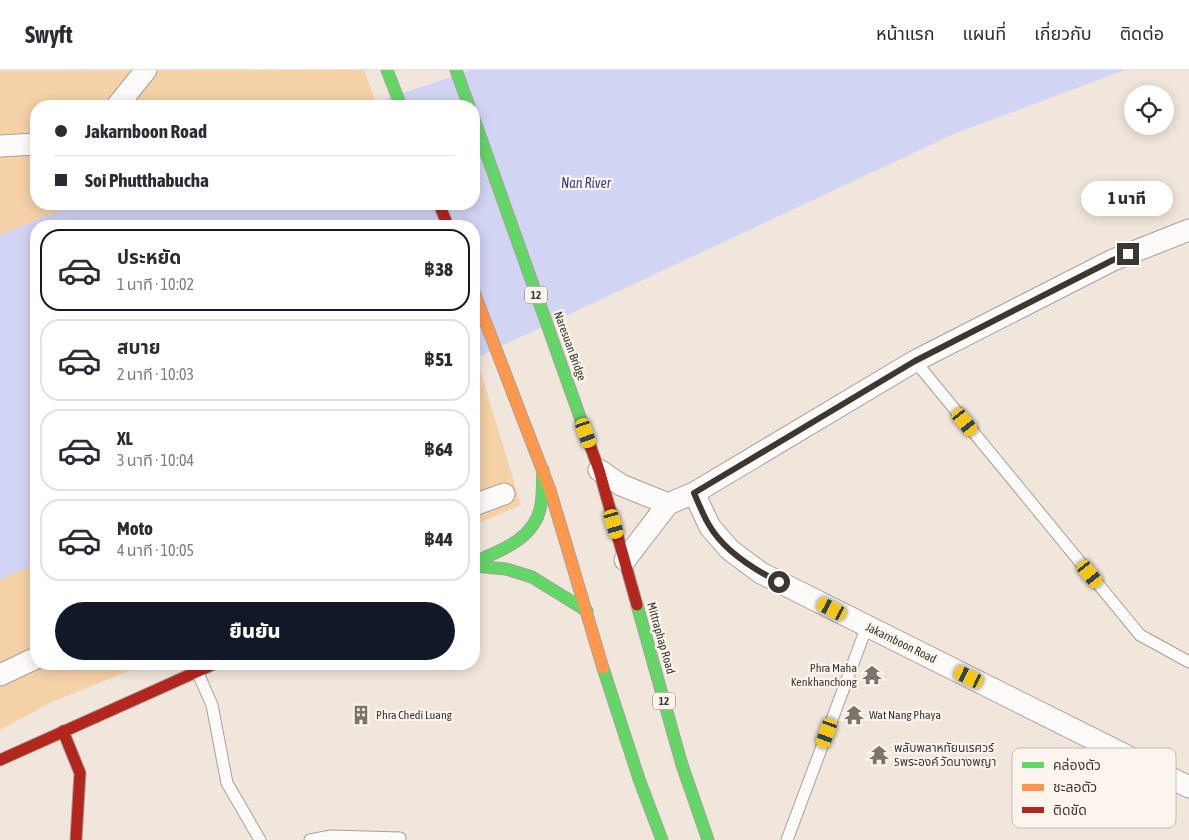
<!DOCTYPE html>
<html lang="th">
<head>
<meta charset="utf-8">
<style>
  :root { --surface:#fff; --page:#f2f2f3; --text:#2b2b33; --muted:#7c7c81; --line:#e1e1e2; --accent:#111827 }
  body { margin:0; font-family:"Asap Condensed","Noto Sans Thai",sans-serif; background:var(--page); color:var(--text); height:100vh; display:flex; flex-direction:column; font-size:19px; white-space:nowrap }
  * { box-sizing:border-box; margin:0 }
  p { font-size:16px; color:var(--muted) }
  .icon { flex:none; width:28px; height:28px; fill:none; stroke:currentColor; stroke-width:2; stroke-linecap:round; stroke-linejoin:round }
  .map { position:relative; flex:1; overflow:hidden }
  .details { position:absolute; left:30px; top:150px; width:450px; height:450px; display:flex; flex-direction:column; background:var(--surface); border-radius:20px; box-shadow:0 2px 12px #0003 }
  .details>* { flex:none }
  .guide { position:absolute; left:30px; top:30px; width:450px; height:110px; border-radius:20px; box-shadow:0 2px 12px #0003; display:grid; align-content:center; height:110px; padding:0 25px; background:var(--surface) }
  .tools { position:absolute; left:1124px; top:15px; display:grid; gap:10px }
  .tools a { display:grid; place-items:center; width:50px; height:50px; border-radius:50%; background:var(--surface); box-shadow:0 2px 12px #0003; font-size:25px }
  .end { position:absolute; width:22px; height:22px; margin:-11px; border:6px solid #3d372f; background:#fff; box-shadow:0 0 0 2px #fff }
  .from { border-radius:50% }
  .bubble { position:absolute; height:35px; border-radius:18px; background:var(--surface); box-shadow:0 2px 12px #0003; font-size:16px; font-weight:800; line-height:35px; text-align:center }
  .car { position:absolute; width:15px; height:30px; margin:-15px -8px; border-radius:6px; box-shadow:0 0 4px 1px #0007; background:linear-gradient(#f5c518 24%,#345 0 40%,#f5c518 0 76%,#345 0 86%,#f5c518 0) }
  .guide b { display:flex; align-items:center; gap:18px; height:48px; font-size:19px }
  .guide b+b { border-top:1px solid var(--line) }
  .guide i { width:12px; height:12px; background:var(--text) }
  ul { padding:9px 0 0; list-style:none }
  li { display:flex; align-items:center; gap:15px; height:82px; margin:0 10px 8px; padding:0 15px; border:2px solid var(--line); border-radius:20px }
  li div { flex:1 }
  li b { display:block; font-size:19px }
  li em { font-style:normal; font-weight:800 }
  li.selected { border-color:var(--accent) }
  li>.icon { width:45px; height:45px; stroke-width:1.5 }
  .cta { display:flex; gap:10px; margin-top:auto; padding:10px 25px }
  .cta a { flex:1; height:58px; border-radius:30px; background:var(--accent); color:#fff; font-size:20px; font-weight:800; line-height:58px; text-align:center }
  header { display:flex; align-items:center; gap:30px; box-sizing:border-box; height:70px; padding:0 25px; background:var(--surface); border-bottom:1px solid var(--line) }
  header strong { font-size:24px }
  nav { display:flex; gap:28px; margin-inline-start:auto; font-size:18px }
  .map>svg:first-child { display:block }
  .green { fill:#f5d1a7 }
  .water { fill:#d1d4f3 }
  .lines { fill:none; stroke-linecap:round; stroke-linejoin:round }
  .lane-casing { stroke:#a7a098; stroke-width:13 }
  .street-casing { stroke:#a7a098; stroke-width:23 }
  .fast-casing { stroke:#a7a098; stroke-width:13 }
  .slow-casing { stroke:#a7a098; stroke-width:13 }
  .jam-casing { stroke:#a7a098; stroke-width:13 }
  .lane { stroke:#fdfbfa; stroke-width:11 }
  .street { stroke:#fdfbfa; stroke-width:21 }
  .fast { stroke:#63d668; stroke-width:11 }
  .slow { stroke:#ff974d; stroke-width:11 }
  .jam { stroke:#b3261e; stroke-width:11 }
  .route { stroke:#3d372f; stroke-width:6 }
  .labels { text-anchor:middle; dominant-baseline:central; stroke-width:4.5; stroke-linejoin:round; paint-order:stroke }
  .shield { fill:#fcf5ee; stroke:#767068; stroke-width:1 }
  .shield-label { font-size:11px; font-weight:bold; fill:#3d372f }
  .street-label { font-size:12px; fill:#3d372f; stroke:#fcf5ee }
  .poi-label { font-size:12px; fill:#3d372f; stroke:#fcf5ee; text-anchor:start }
  .water-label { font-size:14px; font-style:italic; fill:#3d3e99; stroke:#fcf5ee }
  .key { fill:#fcf5ee; stroke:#c3bcb5; stroke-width:1 }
  .key-label { font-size:14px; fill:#3d372f }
</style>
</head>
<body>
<header>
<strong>Swyft</strong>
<nav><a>หน้าแรก</a><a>แผนที่</a><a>เกี่ยวกับ</a><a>ติดต่อ</a></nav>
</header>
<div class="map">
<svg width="1189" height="770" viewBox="0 0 1189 770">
  <rect width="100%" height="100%" fill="#f0e6dc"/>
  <g class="green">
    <path d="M364 0 376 32 366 36H36V134H115L36 156 0 178V1Z"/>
    <path d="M474 280 521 435 474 455Z"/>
    <path d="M36 468V594H146L50 633 0 660V487Z"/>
  </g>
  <path class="water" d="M472 0H1125L956 63 474 289V156H36V493L0 510V165L75 134H474V36H364Z"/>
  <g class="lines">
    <defs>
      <g id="lane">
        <path d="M915 291 1140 565 1189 592"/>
        <path d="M197 601 212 635 227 713 260 770"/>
        <path d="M310 770 331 766 400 768"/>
        <path d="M787 770 867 556"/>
      </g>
      <g id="street">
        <path d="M117 36 146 0"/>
        <path d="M0 76 36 74"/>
        <path d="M599 400 621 415 668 434 625 490"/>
        <path d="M694 423 710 457 730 480 761 503 1189 717"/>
        <path d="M668 434 694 423 915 291 1113 190 1189 160"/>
        <path d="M474 435 504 424"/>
        <path d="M0 605 36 588"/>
      </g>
      <g id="fast">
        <path d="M387 0 401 36"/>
        <path d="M456 0 469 36"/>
        <path d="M474 49 591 378"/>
        <path d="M474 492C502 480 535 469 541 435 543 423 542 412 543 400"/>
        <path d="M474 496 506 499 532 507 587 541"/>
        <path d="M637 535 682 695 708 770"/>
        <path d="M603 598 639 709 662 770"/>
      </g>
      <path id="slow" d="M474 222 550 420 603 598"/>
      <g id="jam">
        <path d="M439 134 448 156"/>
        <path d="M591 378 599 400 637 535"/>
        <path d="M63 661 80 703 76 770"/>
        <path d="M0 690 214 594"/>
      </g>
    </defs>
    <use href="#lane" class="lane-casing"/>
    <use href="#street" class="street-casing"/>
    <use href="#fast" class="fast-casing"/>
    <use href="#slow" class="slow-casing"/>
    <use href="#jam" class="jam-casing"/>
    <use href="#lane" class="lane"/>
    <use href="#street" class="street"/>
    <use href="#fast" class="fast"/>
    <use href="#slow" class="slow"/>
    <use href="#jam" class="jam"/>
  </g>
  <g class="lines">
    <path class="route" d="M779 512C753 499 724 481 709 455 703 445 699 434 694 423L915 291 1113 190 1128 184"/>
  </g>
  <defs>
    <symbol id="temple-bare" viewBox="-9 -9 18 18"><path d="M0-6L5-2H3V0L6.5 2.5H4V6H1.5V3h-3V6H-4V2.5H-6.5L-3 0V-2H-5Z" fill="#7c746c" stroke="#fcf5ee" stroke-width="2.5" paint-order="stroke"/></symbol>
    <symbol id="building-bare" viewBox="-9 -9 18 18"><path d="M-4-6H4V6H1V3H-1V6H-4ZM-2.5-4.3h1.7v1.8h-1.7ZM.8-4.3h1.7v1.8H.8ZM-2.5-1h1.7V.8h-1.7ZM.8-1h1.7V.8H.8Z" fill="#7c746c" stroke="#fcf5ee" stroke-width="2.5" paint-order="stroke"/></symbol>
  </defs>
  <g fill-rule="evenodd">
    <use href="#temple-bare" x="858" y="591" width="28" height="28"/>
    <use href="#building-bare" x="347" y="631" width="28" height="28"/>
    <use href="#temple-bare" x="840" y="631" width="28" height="28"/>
    <use href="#temple-bare" x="865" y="671" width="28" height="28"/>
  </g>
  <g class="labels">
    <g class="shield">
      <rect x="525" y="216.5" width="22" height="17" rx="4"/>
      <rect x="653" y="622.5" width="22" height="17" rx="4"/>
    </g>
    <g class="shield-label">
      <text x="536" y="225">12</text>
      <text x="664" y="631">12</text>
    </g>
    <g class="street-label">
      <text transform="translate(570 276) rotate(70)">Naresuan Bridge</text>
      <text transform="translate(661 568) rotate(74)">Mittraphap Road</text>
      <text transform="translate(901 573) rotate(26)">Jakarnboon Road</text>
    </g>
    <g class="poi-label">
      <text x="857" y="598" text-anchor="end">Phra Maha<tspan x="857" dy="14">Kenkhanchong</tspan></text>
      <text x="376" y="645">Phra Chedi Luang</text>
      <text x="869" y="645">Wat Nang Phaya</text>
      <text x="894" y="678">พลับพลาหทัยนเรศวร์<tspan x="894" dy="14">5พระองค์ วัดนางพญา</tspan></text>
    </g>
    <g class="water-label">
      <text x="586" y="113">Nan River</text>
    </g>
  </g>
  <rect x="1012" y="678" width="164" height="80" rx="8" class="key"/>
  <rect x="1022" y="692" width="22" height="6" fill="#63d668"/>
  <rect x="1022" y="714" width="22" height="7" fill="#ff974d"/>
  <rect x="1022" y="737" width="22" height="6" fill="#b3261e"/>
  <g class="key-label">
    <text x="1053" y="700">คล่องตัว</text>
    <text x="1053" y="722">ชะลอตัว</text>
    <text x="1053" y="745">ติดขัด</text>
  </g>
</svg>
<div class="tools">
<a><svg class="icon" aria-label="locate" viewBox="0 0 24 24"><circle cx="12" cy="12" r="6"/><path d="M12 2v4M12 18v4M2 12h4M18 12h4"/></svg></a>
</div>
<i class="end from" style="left:779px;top:512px"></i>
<i class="end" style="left:1128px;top:184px"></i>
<div class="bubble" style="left:1081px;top:111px;width:92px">1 นาที</div>
<i class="car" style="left:965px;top:352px;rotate:141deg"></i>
<i class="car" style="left:586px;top:363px;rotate:161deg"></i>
<i class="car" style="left:614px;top:454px;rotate:164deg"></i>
<i class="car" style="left:1090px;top:504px;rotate:141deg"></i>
<i class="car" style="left:832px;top:539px;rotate:297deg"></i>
<i class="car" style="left:969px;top:607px;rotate:296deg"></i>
<i class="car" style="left:827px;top:663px;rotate:200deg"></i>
<div class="guide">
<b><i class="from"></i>Jakarnboon Road</b>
<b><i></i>Soi Phutthabucha</b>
</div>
<section class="details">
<ul>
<li class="selected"><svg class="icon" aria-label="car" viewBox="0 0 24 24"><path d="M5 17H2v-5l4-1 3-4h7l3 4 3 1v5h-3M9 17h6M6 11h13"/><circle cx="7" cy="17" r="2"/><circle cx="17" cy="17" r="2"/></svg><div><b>ประหยัด</b><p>1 นาที · 10:02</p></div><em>฿38</em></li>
<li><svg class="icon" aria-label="car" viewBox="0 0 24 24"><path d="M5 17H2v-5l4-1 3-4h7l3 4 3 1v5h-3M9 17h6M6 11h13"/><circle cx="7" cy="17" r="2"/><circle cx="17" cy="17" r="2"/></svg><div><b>สบาย</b><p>2 นาที · 10:03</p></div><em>฿51</em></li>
<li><svg class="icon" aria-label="car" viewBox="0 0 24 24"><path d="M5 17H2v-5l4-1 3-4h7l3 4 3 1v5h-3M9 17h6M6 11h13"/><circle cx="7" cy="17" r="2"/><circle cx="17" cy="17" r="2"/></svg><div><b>XL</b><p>3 นาที · 10:04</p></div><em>฿64</em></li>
<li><svg class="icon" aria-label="car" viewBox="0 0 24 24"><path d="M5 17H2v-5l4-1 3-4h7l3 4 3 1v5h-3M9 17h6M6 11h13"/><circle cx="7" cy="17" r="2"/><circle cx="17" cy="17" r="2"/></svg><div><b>Moto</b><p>4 นาที · 10:05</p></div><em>฿44</em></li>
</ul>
<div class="cta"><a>ยืนยัน</a></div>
</section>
</div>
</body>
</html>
